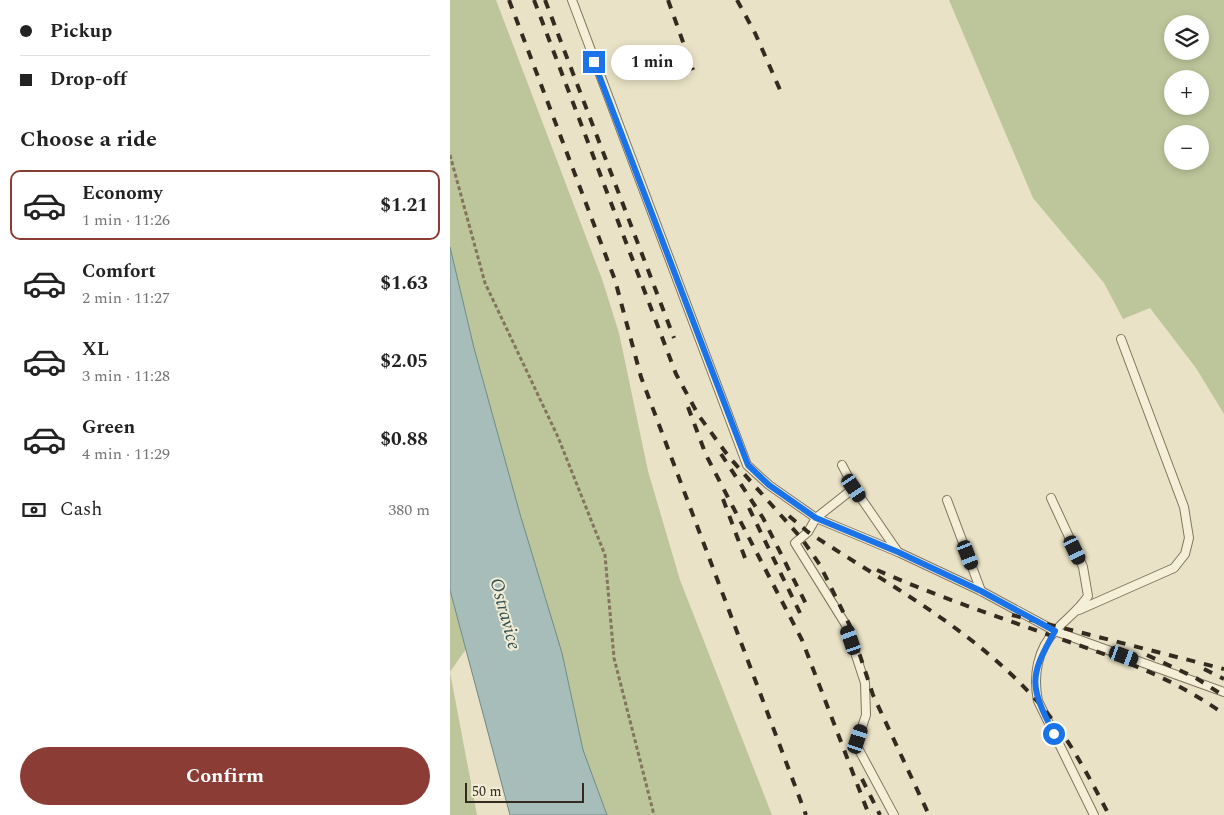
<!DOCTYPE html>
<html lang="en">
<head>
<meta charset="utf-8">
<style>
  :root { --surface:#fff; --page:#f6f6f6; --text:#222; --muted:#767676; --line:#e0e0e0; --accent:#8a3c35 }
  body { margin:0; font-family:Spectral,serif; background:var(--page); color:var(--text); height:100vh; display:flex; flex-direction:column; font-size:19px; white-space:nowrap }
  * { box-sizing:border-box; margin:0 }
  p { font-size:16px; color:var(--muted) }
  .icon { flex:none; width:28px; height:28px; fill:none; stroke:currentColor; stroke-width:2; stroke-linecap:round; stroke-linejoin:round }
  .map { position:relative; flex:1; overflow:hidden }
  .side { display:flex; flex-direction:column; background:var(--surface); width:450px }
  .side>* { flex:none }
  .hud { display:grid; align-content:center; height:110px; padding:0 20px; background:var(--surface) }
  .controls { position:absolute; left:714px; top:15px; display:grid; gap:10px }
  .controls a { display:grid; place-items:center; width:45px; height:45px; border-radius:50%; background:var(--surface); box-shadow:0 2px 8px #0003; font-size:25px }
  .scale { position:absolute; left:15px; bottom:12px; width:119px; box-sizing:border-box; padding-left:5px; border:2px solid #342b20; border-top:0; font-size:14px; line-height:18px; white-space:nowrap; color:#342b20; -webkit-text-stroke:4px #f1ecd5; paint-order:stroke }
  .end { position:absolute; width:22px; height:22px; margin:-11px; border:6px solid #1a73e8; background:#fff; box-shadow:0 0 0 2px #fff }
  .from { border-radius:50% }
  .bubble { position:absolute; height:35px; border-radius:18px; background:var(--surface); box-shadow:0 2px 8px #0003; font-size:16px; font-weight:700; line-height:35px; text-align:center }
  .car { position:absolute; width:15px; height:30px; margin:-15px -8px; border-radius:6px; box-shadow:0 0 4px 1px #0007; background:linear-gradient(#222 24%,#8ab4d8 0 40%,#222 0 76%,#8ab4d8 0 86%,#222 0) }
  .hud b { display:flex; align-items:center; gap:18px; height:48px; font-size:19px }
  .hud b+b { border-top:1px solid var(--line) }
  .hud i { width:12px; height:12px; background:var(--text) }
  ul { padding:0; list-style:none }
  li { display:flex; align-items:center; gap:15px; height:70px; margin:0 10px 8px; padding:0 10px; border:2px solid transparent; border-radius:10px }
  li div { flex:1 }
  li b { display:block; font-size:19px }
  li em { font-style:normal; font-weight:700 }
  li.current { border-color:var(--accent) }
  li>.icon { width:45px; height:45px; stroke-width:1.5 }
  h2 { padding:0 20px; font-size:22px; line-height:60px }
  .pay { display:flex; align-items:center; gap:12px; height:55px; padding:0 20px; font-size:19px }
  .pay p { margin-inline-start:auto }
  .cta { display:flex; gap:10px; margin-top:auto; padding:10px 20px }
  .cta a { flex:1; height:58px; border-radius:30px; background:var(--accent); color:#fff; font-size:20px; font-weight:700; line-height:58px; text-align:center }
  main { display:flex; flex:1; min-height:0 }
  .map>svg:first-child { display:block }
  .green { fill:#bdc69b; fill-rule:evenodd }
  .water { fill:#a7bdb9; stroke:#6f8a86 }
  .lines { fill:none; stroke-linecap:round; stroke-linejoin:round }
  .lane-casing { stroke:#82745e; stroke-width:10 }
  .path { stroke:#82745e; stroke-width:3; stroke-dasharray:4 2.5; stroke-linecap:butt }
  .lane { stroke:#f5efd8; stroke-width:8 }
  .rail { stroke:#342b20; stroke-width:4; stroke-dasharray:9 9; stroke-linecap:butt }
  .route { stroke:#1a73e8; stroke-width:6 }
  .labels { text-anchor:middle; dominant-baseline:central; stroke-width:4; stroke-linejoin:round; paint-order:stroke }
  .water-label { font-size:19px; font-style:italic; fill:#315152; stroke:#f1ecd5 }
</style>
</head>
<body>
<main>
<section class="side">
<div class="hud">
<b><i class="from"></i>Pickup</b>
<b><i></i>Drop-off</b>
</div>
<h2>Choose a ride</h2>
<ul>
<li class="current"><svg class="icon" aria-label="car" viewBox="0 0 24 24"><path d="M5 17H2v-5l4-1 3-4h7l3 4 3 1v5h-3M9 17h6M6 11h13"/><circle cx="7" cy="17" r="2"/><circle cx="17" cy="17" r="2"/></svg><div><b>Economy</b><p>1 min · 11:26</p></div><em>$1.21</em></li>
<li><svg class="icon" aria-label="car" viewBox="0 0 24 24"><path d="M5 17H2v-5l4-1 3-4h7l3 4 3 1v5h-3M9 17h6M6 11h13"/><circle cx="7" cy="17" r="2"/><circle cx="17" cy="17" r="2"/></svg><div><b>Comfort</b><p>2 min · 11:27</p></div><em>$1.63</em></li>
<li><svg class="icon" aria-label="car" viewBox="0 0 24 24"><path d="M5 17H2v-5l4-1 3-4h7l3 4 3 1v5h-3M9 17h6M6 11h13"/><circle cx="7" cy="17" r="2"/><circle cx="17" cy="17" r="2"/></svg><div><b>XL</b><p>3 min · 11:28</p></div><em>$2.05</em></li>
<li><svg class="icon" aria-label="car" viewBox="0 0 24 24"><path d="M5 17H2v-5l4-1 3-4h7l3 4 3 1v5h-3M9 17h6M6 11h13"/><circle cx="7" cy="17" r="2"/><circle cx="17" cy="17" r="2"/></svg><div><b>Green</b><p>4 min · 11:29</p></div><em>$0.88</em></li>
</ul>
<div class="pay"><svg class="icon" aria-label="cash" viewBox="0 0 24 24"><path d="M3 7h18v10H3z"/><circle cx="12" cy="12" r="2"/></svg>Cash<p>380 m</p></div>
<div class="cta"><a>Confirm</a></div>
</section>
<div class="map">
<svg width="774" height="815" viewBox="0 0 774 815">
  <rect width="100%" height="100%" fill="#e9e2c6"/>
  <g class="green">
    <path d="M0 0H46L152 279 169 333 198 471 230 580 322 815H157L133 750 112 653 70 514 24 348 0 247Z"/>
    <path d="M499 0H774V414L746 368 700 308 673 319 654 283 583 198ZM722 24H750V51H722ZM722 79H750V106H722ZM722 134H750V161H722Z"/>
    <path d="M0 591 16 649 0 672 27 815H0Z"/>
  </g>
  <path class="water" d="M0 247 24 348 70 514 112 653 133 750 157 815H60L0 590Z"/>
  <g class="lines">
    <defs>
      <g id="lane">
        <path d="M122 0 297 465 319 485 366 518 448 552 531 591 605 631 774 692"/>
        <path d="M392 465 404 488 448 552"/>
        <path d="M404 488 366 518 358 532 345 543 396 625 415 683 416 715 408 739V748L444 815"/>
        <path d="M601 498 633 567 638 596C629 610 617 618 606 630 587 649 583 676 588 701L644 815"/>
        <path d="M497 500 531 591"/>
        <path d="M629 610 724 568 735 554 739 538 734 507 671 339"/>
      </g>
    </defs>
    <use href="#lane" class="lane-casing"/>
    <path class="path" d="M0 155 35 283 108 437 155 555 164 658 204 815"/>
    <use href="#lane" class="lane"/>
    <g class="rail">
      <path d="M59 0 165 280 191 377 356 815"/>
      <path d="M84 0 226 374 249 416 279 457 352 539 370 565 401 628 423 695 479 815"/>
      <path d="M95 0 224 338"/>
      <path d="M218 0 243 70"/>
      <path d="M287 0 305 33 331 92"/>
      <path d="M238 407 256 455 352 640 419 815"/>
      <path d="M271 454 313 518 358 608"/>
      <path d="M273 499 295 558"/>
      <path d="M299 508 350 613"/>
      <path d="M339 516 358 532C437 584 523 629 586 700 617 734 638 775 659 815"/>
      <path d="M427 570C483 595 543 615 602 636 666 658 717 674 774 714"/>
      <path d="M562 615 774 669"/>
      <path d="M697 655 746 678 774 696"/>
      <path d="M754 669 774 679"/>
      <path d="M412 779 430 815"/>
    </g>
  </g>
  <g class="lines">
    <path class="route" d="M144 62 298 465 319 485 366 518 448 552 531 591 605 631C578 678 580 686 604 734"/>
  </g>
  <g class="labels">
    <g class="water-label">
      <text transform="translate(55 614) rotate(75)">Ostravice</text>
    </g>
  </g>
</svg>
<div class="controls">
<a><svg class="icon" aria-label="layers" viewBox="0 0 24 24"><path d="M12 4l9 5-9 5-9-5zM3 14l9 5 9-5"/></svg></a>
<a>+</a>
<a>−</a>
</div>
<div class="scale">50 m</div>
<i class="end from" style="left:604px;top:734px"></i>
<i class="end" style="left:144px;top:62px"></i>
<div class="bubble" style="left:161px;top:45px;width:82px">1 min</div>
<i class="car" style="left:404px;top:488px;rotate:146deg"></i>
<i class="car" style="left:625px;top:550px;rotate:155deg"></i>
<i class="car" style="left:518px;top:555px;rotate:159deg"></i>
<i class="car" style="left:401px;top:640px;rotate:341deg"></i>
<i class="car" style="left:674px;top:656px;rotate:110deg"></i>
<i class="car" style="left:408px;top:739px;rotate:18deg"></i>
</div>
</main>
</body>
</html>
